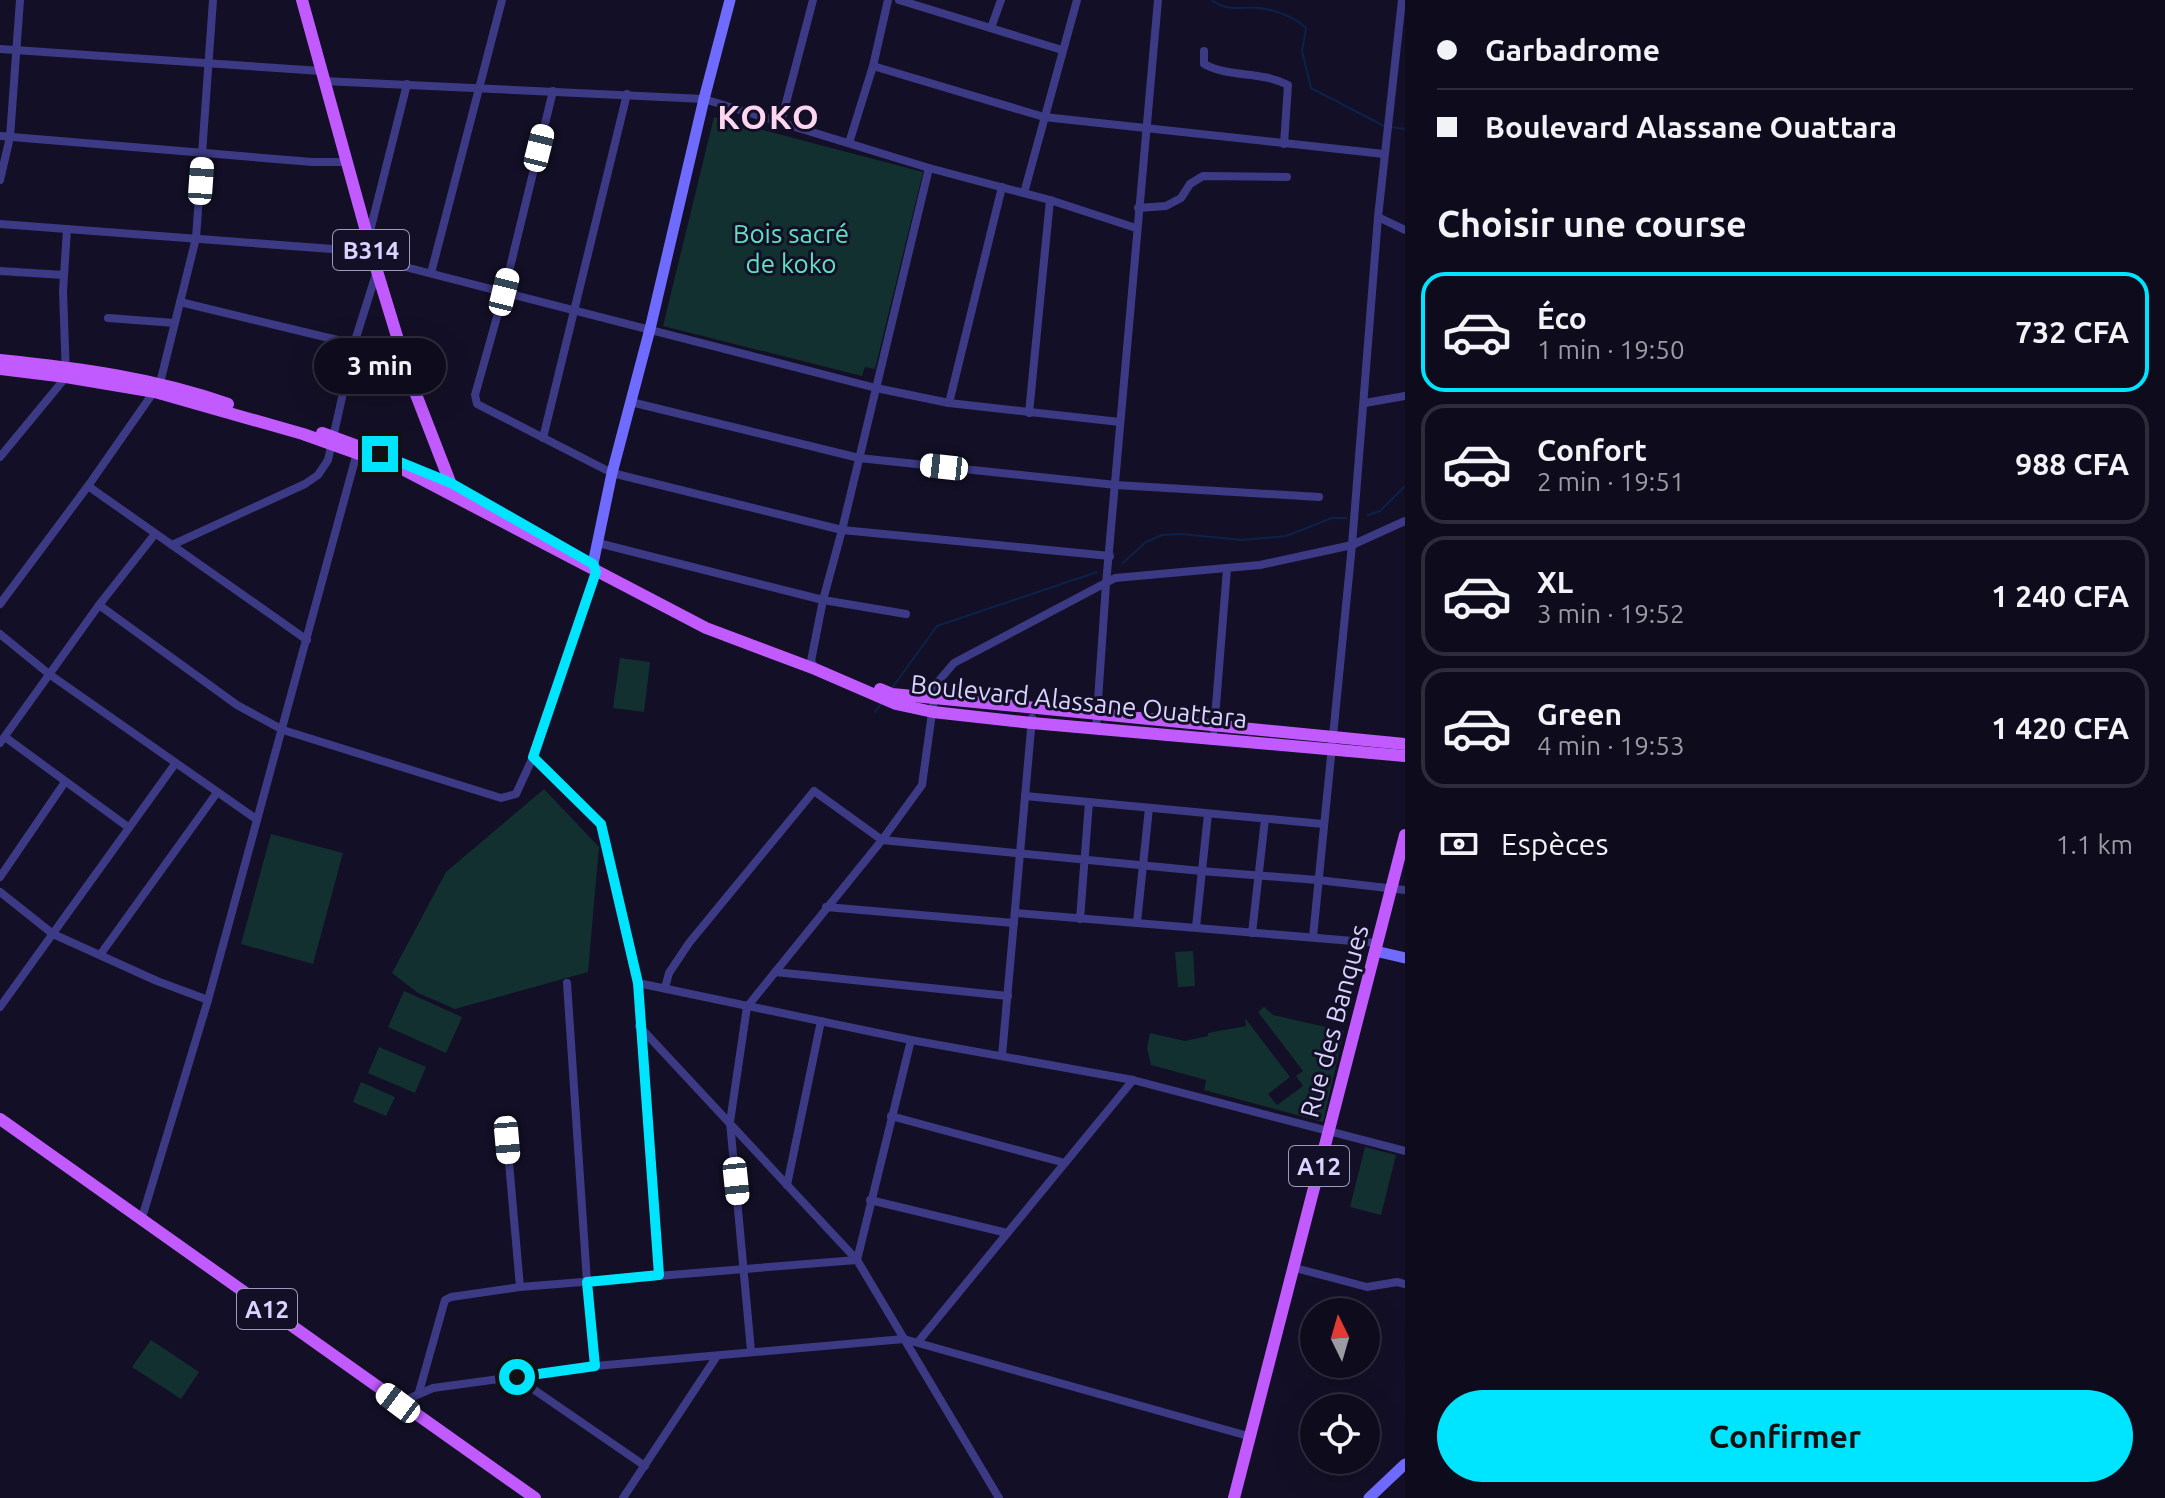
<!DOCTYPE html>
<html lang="fr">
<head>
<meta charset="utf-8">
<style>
  :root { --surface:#0e0b1c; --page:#171425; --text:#f1f3f6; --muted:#9b9ba3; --line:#2e2b3b; --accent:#00e5ff }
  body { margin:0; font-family:Ubuntu,sans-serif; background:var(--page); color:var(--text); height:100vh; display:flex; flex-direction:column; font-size:30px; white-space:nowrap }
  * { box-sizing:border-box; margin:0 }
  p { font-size:26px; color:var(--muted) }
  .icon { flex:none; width:44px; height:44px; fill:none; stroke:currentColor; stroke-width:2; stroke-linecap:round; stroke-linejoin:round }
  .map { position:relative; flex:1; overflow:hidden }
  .side { display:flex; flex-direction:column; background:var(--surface); width:760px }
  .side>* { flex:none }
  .banner { display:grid; align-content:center; height:176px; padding:0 32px; background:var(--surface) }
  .needle { width:52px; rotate:355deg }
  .buttons { position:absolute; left:1300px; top:1298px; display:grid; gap:16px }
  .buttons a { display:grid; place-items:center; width:80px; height:80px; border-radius:50%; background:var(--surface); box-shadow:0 8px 32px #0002,0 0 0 2px var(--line); font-size:40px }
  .end { position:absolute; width:36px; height:36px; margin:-18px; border:10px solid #00e5ff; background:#111; box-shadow:0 0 0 4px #111 }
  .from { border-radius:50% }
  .bubble { position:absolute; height:56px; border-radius:28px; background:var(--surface); box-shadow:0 8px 32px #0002,0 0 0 2px var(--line); font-size:26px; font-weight:700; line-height:56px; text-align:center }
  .car { position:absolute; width:24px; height:48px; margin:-24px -12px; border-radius:10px; box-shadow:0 0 6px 2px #0007; background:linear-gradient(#fff 24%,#345 0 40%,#fff 0 76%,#345 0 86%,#fff 0) }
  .banner b { display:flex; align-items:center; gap:28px; height:76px; font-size:30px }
  .banner b+b { border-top:2px solid var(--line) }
  .banner i { width:20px; height:20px; background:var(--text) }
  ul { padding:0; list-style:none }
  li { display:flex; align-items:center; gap:24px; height:120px; margin:0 16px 12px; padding:0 16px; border:4px solid var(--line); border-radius:24px }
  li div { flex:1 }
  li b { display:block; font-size:30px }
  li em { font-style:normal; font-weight:700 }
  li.on { border-color:var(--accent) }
  li>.icon { width:72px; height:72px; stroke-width:1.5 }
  h2 { padding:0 32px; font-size:36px; line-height:96px }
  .pay { display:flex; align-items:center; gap:20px; height:88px; padding:0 32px; font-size:30px }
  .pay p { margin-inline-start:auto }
  .action { display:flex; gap:16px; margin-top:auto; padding:16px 32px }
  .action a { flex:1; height:92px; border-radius:48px; background:var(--accent); color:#111; font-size:32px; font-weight:700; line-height:92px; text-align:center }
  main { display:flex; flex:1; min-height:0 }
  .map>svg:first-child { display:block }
  .green { fill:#12302f }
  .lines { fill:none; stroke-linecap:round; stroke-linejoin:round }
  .stream { stroke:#0c2248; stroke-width:2 }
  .street { stroke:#3d3a85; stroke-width:8 }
  .secondary { stroke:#6f6bff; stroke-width:11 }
  .primary { stroke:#c25bff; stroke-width:12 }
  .route { stroke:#00e5ff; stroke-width:10 }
  .labels { text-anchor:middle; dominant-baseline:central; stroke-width:6; stroke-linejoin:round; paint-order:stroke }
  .shield { fill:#130f26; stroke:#9e99be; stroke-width:2 }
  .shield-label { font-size:24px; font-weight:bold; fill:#d9d4ff }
  .park-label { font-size:26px; fill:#5fe0c0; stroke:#130f26 }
  .street-label { font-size:26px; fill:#d9d4ff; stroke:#130f26 }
  .district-label { font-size:34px; font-weight:bold; letter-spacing:2px; fill:#ffd6f0; stroke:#130f26 }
</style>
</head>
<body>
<main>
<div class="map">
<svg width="1405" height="1498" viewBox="0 0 1405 1498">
  <rect width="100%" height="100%" fill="#130f26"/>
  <g class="green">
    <path d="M714 117 923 172 875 369 865 367 862 376 663 326Z"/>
    <path d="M620 658 650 662 644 712 613 708Z"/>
    <path d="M544 789 599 847 588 972 455 1009 418 993 392 973 446 872Z"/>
    <path d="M271 834 343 853 313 964 241 944Z"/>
    <path d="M1193 951 1195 986 1178 987 1175 952Z"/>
    <path d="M404 991 462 1017 446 1053 388 1027Z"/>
    <path d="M1264 1007 1273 1015 1344 1031 1323 1122 1204 1090 1206 1080 1151 1065 1147 1048 1150 1033 1185 1041 1208 1036V1033L1246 1026 1245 1018 1290 1077 1268 1094 1277 1105 1303 1086 1296 1076 1303 1071 1258 1012Z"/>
    <path d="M379 1047 426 1067 415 1093 368 1073Z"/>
    <path d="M361 1082 395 1097 386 1116 353 1102Z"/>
    <path d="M1365 1147 1396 1155 1381 1215 1350 1207Z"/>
    <path d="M151 1340 199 1372 181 1399 132 1367Z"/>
  </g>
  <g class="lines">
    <g class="stream">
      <path d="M1212 0C1227 13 1243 6 1260 8 1278 11 1294 16 1306 28L1302 51 1311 88 1384 126"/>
      <path d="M1391 127 1405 129"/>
      <path d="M1368 515 1380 511 1405 486"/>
      <path d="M1123 563 1146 542 1162 535 1181 534 1242 540 1286 536 1332 518H1346"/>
      <path d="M892 688 937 626 1097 572"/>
      <path d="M875 712 882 703"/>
    </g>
    <g class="street">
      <path d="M899 0 1062 50"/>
      <path d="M991 28 1001 0"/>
      <path d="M0 49 321 71"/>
      <path d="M1204 51V64C1230 78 1262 71 1288 85L1284 144"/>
      <path d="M873 66 1044 117 1384 154"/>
      <path d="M323 81 704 99 929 168 1050 200 1136 228"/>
      <path d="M553 91 504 292 475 395 477 404 612 473 842 530 1110 556"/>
      <path d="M781 122 813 0"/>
      <path d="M0 136 312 162H347"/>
      <path d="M849 143 873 66 888 0"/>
      <path d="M0 180 10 137 20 0"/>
      <path d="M1024 193 1077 0"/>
      <path d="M1138 208 1166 206 1181 198 1190 184 1203 176 1287 177"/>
      <path d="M1378 217 1405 230"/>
      <path d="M0 224 372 252"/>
      <path d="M369 235 407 84"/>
      <path d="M374 259 876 388 949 403 1120 422"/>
      <path d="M0 271 64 275"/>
      <path d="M431 273 502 0"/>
      <path d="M180 302 354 344"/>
      <path d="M108 318 175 323"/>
      <path d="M631 402 859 458 1116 485 1319 497"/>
      <path d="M949 403 1002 187"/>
      <path d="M1365 403 1405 396"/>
      <path d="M1029 413 1050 200"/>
      <path d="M543 438 627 94"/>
      <path d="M0 457 66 377 63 291 67 229"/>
      <path d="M88 486 307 640"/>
      <path d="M598 543 823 600 906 614"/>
      <path d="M172 545 305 484 318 475 328 460 354 344 377 271"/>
      <path d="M0 604 88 486 160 383 196 238 213 0"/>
      <path d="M99 605 237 705 283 730 501 798 516 794 533 757 596 572"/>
      <path d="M0 634 49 674 256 819"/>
      <path d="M815 668 811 661 823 600 842 530 929 168"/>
      <path d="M1096 729 1106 584 1158 0"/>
      <path d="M1214 730 1227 569"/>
      <path d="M5 737 128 827"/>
      <path d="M0 743 99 605 155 534"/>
      <path d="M533 757 601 824 638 983 659 1275"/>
      <path d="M1025 796 1323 824"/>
      <path d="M0 877 65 782"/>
      <path d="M0 892 53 934 157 981 208 1000"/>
      <path d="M826 907 1014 923"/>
      <path d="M1015 913 1377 943"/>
      <path d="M1080 919 1089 802"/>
      <path d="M1137 922 1149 808"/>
      <path d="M1196 927 1208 814"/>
      <path d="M1252 933 1265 819"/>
      <path d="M1313 937 1352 545 1378 217 1402 0"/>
      <path d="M100 955 216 794"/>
      <path d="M775 972 1008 996"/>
      <path d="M567 983 587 1282 595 1366"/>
      <path d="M638 983 911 1040 1133 1080 1405 1151"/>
      <path d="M665 988 669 973 689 943 814 791 882 840 1201 871 1318 880 1405 890"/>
      <path d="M0 1007 175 764"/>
      <path d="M639 1026 857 1260 999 1498"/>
      <path d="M1002 1056 1032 718"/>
      <path d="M891 1116 1065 1163"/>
      <path d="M507 1140 520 1287"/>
      <path d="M787 1185 821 1021"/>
      <path d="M870 1200 1007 1233"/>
      <path d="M141 1221 208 1000 358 449"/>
      <path d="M1295 1268 1367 1287 1397 1282 1405 1284"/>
      <path d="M918 1342 1133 1080"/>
      <path d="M751 1351 730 1122 747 1007 882 840 922 785 936 684 954 663 1115 578 1260 565 1352 545 1405 521"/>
      <path d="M517 1378 645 1466"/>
      <path d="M419 1392 445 1300 451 1297 520 1287 857 1260 911 1040"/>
      <path d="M399 1403 433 1388 595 1366 904 1339 1248 1436"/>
      <path d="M623 1498 717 1356"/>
    </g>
    <g class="secondary">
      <path d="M596 572 593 564 612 473 650 329 704 99 730 0"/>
      <path d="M1375 951 1405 958"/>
      <path d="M1369 1498 1405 1464"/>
    </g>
    <g class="primary">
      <path d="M302 0 377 271 410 379 455 495"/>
      <path d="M0 360C78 368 154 378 228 404"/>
      <path d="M0 369 66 377 155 392 303 434 404 470 706 628 815 669 896 704 933 712 1032 723 1405 756"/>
      <path d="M322 433 387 457"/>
      <path d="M880 689 892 694 934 698 1405 744"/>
      <path d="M0 1119 535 1498"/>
      <path d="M1234 1498 1405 835"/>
    </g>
  </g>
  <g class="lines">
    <path class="route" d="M380 454 451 483 593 564 596 572 533 757 601 824 638 983 659 1275 587 1282 595 1366 517 1377"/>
  </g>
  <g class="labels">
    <g class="shield">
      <rect x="333" y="230" width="76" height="40" rx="6"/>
      <rect x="1289" y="1146" width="60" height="40" rx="6"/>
      <rect x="237" y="1289" width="60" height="40" rx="6"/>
    </g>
    <g class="shield-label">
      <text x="371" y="250">B314</text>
      <text x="1319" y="1166">A12</text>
      <text x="267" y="1309">A12</text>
    </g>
    <g class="park-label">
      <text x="791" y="233">Bois sacré<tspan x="791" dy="30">de koko</tspan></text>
    </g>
    <g class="street-label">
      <text transform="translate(1079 701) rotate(6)">Boulevard Alassane Ouattara</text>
      <text transform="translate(1334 1021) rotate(-75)">Rue des Banques</text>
    </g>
    <g class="district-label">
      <text x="769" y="116">KOKO</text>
    </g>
  </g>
</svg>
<div class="buttons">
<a><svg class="needle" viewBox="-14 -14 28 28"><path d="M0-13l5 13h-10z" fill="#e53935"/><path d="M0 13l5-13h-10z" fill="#9b9ba3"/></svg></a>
<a><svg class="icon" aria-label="locate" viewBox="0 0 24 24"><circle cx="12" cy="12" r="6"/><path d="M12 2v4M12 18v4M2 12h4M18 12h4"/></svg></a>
</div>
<i class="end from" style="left:517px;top:1377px"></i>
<i class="end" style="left:380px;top:454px"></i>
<div class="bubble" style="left:314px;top:338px;width:132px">3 min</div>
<i class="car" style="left:539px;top:148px;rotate:14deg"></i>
<i class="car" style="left:201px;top:181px;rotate:4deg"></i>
<i class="car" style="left:504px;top:292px;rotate:14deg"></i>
<i class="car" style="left:944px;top:467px;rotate:276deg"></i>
<i class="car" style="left:507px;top:1140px;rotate:175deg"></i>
<i class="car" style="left:736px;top:1181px;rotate:174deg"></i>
<i class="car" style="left:398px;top:1403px;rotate:307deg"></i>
</div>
<section class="side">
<div class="banner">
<b><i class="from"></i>Garbadrome</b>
<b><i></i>Boulevard Alassane Ouattara</b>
</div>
<h2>Choisir une course</h2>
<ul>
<li class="on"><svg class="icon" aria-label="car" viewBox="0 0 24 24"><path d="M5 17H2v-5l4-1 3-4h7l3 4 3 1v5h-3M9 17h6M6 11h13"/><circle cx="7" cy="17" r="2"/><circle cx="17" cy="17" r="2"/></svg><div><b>Éco</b><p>1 min · 19:50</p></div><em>732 CFA</em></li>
<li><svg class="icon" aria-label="car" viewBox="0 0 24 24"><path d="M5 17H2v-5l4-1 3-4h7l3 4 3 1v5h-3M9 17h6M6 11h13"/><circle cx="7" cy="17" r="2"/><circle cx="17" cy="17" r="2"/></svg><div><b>Confort</b><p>2 min · 19:51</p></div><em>988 CFA</em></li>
<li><svg class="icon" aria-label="car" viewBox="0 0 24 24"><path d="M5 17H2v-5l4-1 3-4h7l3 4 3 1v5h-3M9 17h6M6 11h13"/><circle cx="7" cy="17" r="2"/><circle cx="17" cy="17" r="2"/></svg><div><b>XL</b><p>3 min · 19:52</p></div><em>1 240 CFA</em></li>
<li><svg class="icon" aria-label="car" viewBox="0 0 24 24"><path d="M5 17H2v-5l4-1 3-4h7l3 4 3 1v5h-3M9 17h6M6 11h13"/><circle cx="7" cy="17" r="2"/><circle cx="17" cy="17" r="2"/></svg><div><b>Green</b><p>4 min · 19:53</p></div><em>1 420 CFA</em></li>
</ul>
<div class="pay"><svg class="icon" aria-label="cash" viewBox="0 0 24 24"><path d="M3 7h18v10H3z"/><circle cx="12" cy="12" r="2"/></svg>Espèces<p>1.1 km</p></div>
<div class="action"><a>Confirmer</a></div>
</section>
</main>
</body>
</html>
